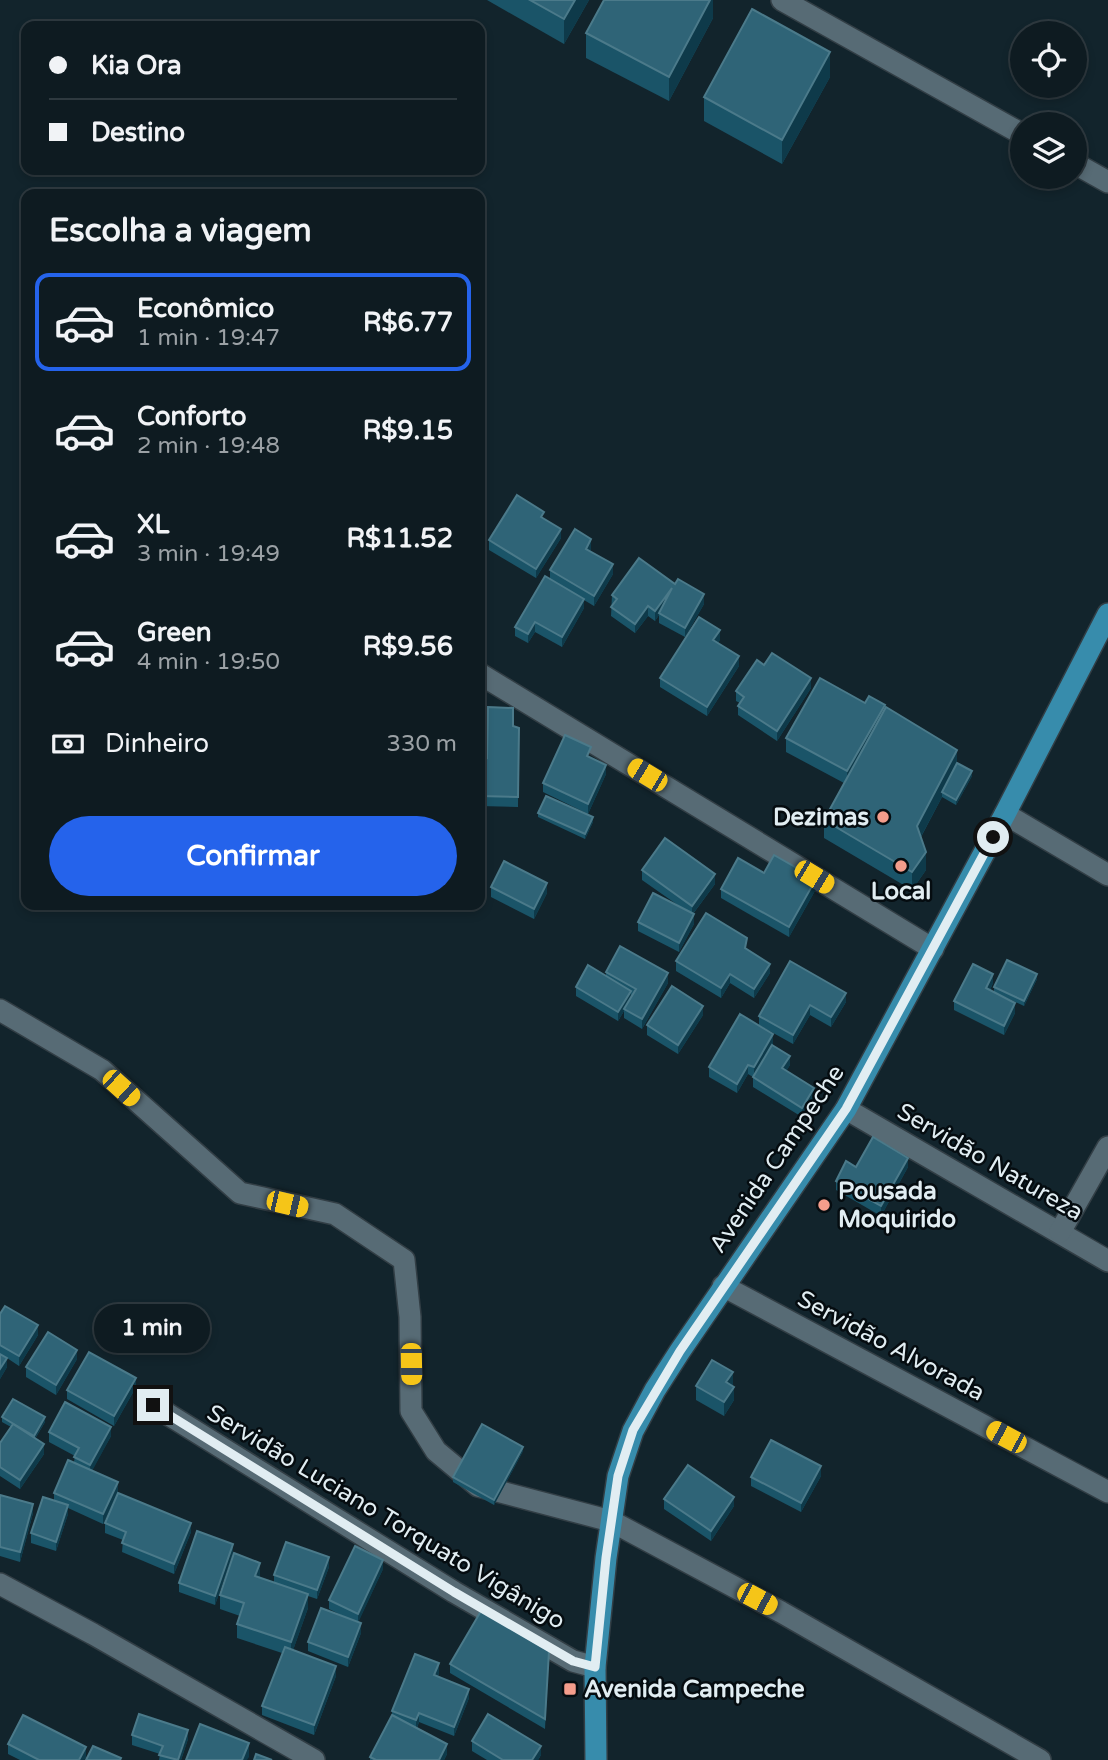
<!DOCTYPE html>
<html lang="pt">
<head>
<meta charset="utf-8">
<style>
  :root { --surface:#0e1b21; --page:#17242a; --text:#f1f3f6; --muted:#9ba1a5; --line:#2e393f; --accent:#2563eb }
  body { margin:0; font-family:"Varela Round",sans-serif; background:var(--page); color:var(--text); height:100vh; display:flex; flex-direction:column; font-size:26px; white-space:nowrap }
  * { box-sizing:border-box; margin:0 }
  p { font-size:23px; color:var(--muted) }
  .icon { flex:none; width:38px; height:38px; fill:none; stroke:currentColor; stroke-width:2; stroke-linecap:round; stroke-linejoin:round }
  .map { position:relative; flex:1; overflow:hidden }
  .side { position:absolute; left:21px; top:189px; width:464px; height:721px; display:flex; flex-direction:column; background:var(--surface); border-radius:14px; box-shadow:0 4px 10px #0003,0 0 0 2px var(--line) }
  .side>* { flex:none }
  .guide { position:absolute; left:21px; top:21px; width:464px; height:154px; border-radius:14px; box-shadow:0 4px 10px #0003,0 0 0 2px var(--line); display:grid; align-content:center; height:154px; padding:0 28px; background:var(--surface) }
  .buttons { position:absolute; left:1010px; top:21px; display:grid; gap:14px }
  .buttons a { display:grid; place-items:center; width:77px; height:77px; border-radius:50%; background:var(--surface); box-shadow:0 4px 10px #0003,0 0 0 2px var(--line); font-size:35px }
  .end { position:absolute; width:32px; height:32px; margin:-16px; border:9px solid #e1edf2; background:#111; box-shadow:0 0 0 4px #111 }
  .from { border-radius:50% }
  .bubble { position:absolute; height:49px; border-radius:24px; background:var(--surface); box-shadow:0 4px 10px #0003,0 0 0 2px var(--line); font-size:23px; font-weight:800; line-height:49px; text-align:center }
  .car { position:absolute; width:21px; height:42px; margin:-21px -10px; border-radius:9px; box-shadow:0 0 5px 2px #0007; background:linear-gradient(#f5c518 24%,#345 0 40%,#f5c518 0 76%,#345 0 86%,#f5c518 0) }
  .guide b { display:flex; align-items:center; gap:24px; height:66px; font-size:26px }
  .guide b+b { border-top:2px solid var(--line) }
  .guide i { width:18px; height:18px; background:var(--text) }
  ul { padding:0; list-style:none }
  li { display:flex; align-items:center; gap:21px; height:98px; margin:0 14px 10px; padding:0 14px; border:4px solid transparent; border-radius:14px }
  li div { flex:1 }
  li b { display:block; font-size:26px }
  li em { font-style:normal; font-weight:800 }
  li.on { border-color:var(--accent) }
  li>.icon { width:63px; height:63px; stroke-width:1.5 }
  h2 { padding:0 28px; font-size:32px; line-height:84px }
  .pay { display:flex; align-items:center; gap:18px; height:77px; padding:0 28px; font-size:26px }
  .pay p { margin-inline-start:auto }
  .action { display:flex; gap:14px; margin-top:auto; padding:14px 28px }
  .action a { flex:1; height:80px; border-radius:42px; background:var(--accent); color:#fff; font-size:28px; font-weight:800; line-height:80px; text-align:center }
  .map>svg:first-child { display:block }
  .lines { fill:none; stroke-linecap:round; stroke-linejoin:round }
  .minor-casing { stroke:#323e45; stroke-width:24 }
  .major-casing { stroke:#323e45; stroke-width:24 }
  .minor { stroke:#576b75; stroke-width:21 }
  .major { stroke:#378cac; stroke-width:21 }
  .wall { fill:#1a5468 }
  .shaded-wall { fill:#0e3a4a }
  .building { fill:#2f6477; stroke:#4b7a8a; stroke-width:2 }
  .route { stroke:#e1edf2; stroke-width:9 }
  .poi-dot { fill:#f49d8c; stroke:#050c10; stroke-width:2.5 }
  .labels { text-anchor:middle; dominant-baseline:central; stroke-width:5; stroke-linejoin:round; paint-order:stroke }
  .poi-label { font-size:24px; font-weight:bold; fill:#e1edf2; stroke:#050c10; text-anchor:start }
  .street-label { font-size:24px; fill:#e1edf2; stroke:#050c10 }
</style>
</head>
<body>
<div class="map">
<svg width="1108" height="1760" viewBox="0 0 1108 1760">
  <rect width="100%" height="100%" fill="#12242c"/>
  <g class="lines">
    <defs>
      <g id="minor">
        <path d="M782 0 1022 134"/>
        <path d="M1074 163 1108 182"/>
        <path d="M480 674 933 949"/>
        <path d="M1005 814 1108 875"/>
        <path d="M0 1010 102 1070 240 1193 335 1214 404 1260 410 1317 411 1411 436 1451 478 1486 611 1521 781 1612 1040 1760"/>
        <path d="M846 1109 1108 1261"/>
        <path d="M1060 1232 1108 1147"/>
        <path d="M723 1286 1108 1492"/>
        <path d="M153 1405 454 1592 573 1661 595 1667"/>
        <path d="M0 1584 93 1634 314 1760"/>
      </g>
      <path id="major" d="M596 1760 595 1667 606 1558 618 1476 633 1431 655 1390 680 1351 846 1109 1005 814 1108 614"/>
    </defs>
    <use href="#minor" class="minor-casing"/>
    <use href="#major" class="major-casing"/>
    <use href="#minor" class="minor"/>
    <use href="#major" class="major"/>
  </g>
  <g class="wall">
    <path d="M487 0H589L564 44Z"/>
    <path d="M713 0V18L669 101 586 58V33Z"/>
    <path d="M830 77 782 164 704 121V97Z"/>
    <path d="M561 538 536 578 489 550V540Z"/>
    <path d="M591 549 590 551 613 574 594 606 584 600V608L562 647 535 632 528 643 515 636V627L550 579V570Z"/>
    <path d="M675 584 704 604 685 637 659 623V615L655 621 648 616 635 633 611 616 612 595Z"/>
    <path d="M720 640 718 643 739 666 707 716 660 687V678Z"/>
    <path d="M764 665 811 688 777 741 738 715V706L740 703 736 701V691Z"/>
    <path d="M865 703 885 709 957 763 972 776 956 805 942 797 921 837 926 870 912 890 824 838V820L844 783 786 752V738Z"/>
    <path d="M513 726 519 728 518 807 480 806V757L487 758Z"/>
    <path d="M590 757 606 774 588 814 543 792V783Z"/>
    <path d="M538 813 593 822 585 839 538 817Z"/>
    <path d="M642 870 715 884 693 914 694 924 679 952 638 931V922L682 908 642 880Z"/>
    <path d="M764 873 816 889 789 937 721 898V889Z"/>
    <path d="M491 887 547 893 534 919 491 897Z"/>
    <path d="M747 948V950L770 973 754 998 730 983 721 998 676 971V961Z"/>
    <path d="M790 961 846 1002 831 1027 810 1015 793 1044 759 1025V1016Z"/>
    <path d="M606 972 668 983 642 1029 624 1018V1011L618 1021 576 996V987L606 976Z"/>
    <path d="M1037 979 1024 1006 994 992V987Z"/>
    <path d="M993 983 990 990 1015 1013 1004 1035 954 1010V1001Z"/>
    <path d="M703 1015 678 1054 647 1035V1025Z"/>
    <path d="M773 1043V1045L790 1065 786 1071 814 1097 802 1117 753 1087V1077L748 1074 737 1093 709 1077V1067Z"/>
    <path d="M856 1167H908L881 1216 836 1190V1181Z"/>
    <path d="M0 1314 38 1335 19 1366 7 1358V1367L0 1379Z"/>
    <path d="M77 1359 56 1395 26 1377V1367Z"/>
    <path d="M696 1386H733L734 1400 724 1416 696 1400Z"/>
    <path d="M136 1387 114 1426 67 1399V1390Z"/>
    <path d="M2 1417 45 1422 35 1439 44 1454 20 1489 0 1476V1443L11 1427 2 1422Z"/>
    <path d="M49 1432 111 1436 92 1470 118 1491 103 1524 68 1508V1514L56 1551 31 1543V1533L54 1501V1493L74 1462 75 1456 49 1442Z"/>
    <path d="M523 1451 494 1505 453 1482V1477Z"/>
    <path d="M821 1476 801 1512 751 1486V1477Z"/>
    <path d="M0 1495 33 1513 20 1562 0 1556Z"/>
    <path d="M664 1499 734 1506 711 1541 664 1509Z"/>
    <path d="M105 1523 191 1532 174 1574 122 1552 123 1540 105 1533Z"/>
    <path d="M233 1553 215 1605 179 1592V1583Z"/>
    <path d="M329 1567 317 1599 308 1596V1608L293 1650 336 1676 314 1735 262 1715V1706L282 1653 237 1638V1624L240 1616 220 1609V1595L260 1576V1578L274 1583V1575Z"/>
    <path d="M383 1569 358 1622 361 1633 348 1667 308 1651V1642L347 1618 329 1609V1600Z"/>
    <path d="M549 1651 545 1729 450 1673V1664Z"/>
    <path d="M439 1673 438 1676 469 1698 454 1736 419 1722 417 1728 447 1754 444 1760H370V1757L392 1715V1711Z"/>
    <path d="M132 1735 188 1739 181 1760H159L160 1754 132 1745Z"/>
    <path d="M472 1741 541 1755 538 1760H487L472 1751Z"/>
    <path d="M8 1744 86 1757 84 1760H20L8 1754Z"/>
  </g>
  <g class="shaded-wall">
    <path d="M575 0H589L564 44V19Z"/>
    <path d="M710 0H713V18L669 101V77Z"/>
    <path d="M830 52V77L782 164V140Z"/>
    <path d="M561 529V538L536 578V569Z"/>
    <path d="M591 539V549L586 558V549Z"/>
    <path d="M613 564V574L594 606V596Z"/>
    <path d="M672 588 659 613V615L655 621V611Z"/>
    <path d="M704 594V604L685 637V628Z"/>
    <path d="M584 599V608L562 647V637Z"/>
    <path d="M648 606V616L635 633V624Z"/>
    <path d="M535 622V632L528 643V634Z"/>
    <path d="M720 630V640L713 650V640Z"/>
    <path d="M739 656V666L707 716V707Z"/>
    <path d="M811 678V688L777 741V731Z"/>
    <path d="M885 705V719L847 785V771Z"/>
    <path d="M957 750V768L942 792V797L917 844V826Z"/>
    <path d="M606 765V774L588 814V804Z"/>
    <path d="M972 771V776L956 805V800Z"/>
    <path d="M593 817V822L585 839V834Z"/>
    <path d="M926 852V870L912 890V872Z"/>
    <path d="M715 874V884L692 915V906Z"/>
    <path d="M816 879V889L789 937V927Z"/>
    <path d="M547 883V893L534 919V909Z"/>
    <path d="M694 914V924L679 952V943Z"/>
    <path d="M770 964V973L754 998V989Z"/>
    <path d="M668 973V983L642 1029V1019Z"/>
    <path d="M730 974V983L721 998V988Z"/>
    <path d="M993 974V983L986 998V988Z"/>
    <path d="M1037 974V979L1024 1006V1001Z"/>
    <path d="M631 991V1000L624 1009V1011L618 1021V1012Z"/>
    <path d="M846 993V1002L831 1027V1017Z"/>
    <path d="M1015 1003V1013L1004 1035V1026Z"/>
    <path d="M810 1005V1015L793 1044V1035Z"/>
    <path d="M703 1006V1015L678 1054V1045Z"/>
    <path d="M773 1034V1043L754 1077V1067Z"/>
    <path d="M790 1056V1065L782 1078V1068Z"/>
    <path d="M748 1065V1074L737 1093V1084Z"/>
    <path d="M814 1088V1097L802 1117V1108Z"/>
    <path d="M908 1158V1167L881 1216V1206Z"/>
    <path d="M38 1325V1335L19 1366V1356Z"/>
    <path d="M77 1350V1359L56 1395V1385Z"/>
    <path d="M7 1358V1367L0 1379V1369Z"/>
    <path d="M733 1372V1386L726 1382Z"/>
    <path d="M136 1378V1387L114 1426V1416Z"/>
    <path d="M734 1387V1400L724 1416V1402Z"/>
    <path d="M45 1417V1422L34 1440V1436Z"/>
    <path d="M111 1427V1436L90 1475V1465Z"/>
    <path d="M44 1444V1454L20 1489V1480Z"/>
    <path d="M523 1447V1451L494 1505V1500Z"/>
    <path d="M821 1466V1476L801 1512V1503Z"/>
    <path d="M118 1482V1491L103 1524V1514Z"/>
    <path d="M734 1497V1506L711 1541V1531Z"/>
    <path d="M33 1504V1513L20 1562V1552Z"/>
    <path d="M68 1505V1514L56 1551V1542Z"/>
    <path d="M191 1523V1532L174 1574V1564Z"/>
    <path d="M233 1544V1553L215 1605V1596Z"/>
    <path d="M329 1557V1567L317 1599V1590Z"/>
    <path d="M383 1560V1569L358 1623V1614Z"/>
    <path d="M260 1563V1576L255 1590V1576Z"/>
    <path d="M308 1594V1608L291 1656V1642Z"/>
    <path d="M361 1623V1633L348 1667V1657Z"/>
    <path d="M439 1663V1673L434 1685V1675Z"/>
    <path d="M336 1666V1676L314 1735V1725Z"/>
    <path d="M469 1689V1698L454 1736V1727Z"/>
    <path d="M419 1713V1722L416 1730V1720Z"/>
    <path d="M188 1730V1739L181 1760H178Z"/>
    <path d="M249 1743V1757L247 1760H242Z"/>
    <path d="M447 1744V1754L444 1760H439Z"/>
    <path d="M541 1746V1755L538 1760H532Z"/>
    <path d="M86 1747V1757L84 1760H79Z"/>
  </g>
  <g class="building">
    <path d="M530 0H575L564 19Z"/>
    <path d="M604 0H710L669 77 586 33Z"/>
    <path d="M752 9 830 52 782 140 704 97Z"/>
    <path d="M517 495 544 512 541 517 561 529 536 569 489 540Z"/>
    <path d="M575 529 591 539 586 549 613 564 594 596 550 570Z"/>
    <path d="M639 558 675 584 678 579 704 594 685 628 659 613 672 588 655 611 648 606 635 624 611 607 617 599 612 595Z"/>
    <path d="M545 576 584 599 562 637 535 622 528 634 515 627Z"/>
    <path d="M699 617 720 630 713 640 739 656 707 707 660 678Z"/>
    <path d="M772 653 811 678 777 731 738 706 744 697 736 691 757 660 764 665Z"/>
    <path d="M820 678 865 703 869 696 885 705 847 771 786 738Z"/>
    <path d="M488 707 513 708V726L519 728 518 797 480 796V757L487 758Z"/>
    <path d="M886 707 957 750 917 826 926 852 912 872 824 820Z"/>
    <path d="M565 735 591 747 587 756 606 765 588 804 543 783Z"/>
    <path d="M957 763 972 771 956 800 942 792Z"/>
    <path d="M546 796 593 817 585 834 538 813Z"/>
    <path d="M665 838 715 874 692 906 642 870Z"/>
    <path d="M774 855 816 879 789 927 721 889 738 858 764 873Z"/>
    <path d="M504 861 547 883 534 909 491 887Z"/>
    <path d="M653 893 694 914 679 943 638 922Z"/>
    <path d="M706 913 747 938 745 948 770 964 754 989 730 974 721 988 676 961Z"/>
    <path d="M620 946 668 973 642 1019 624 1009 636 989 606 972Z"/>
    <path d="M1007 960 1037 974 1024 1001 994 987Z"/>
    <path d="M790 961 846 993 831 1017 810 1005 793 1035 759 1016Z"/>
    <path d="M973 964 993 974 986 988 1015 1003 1004 1026 954 1001Z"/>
    <path d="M588 965 631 991 618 1012 576 987Z"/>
    <path d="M672 986 703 1006 678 1045 647 1025Z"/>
    <path d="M740 1014 773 1034 754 1067 748 1065 737 1084 709 1067Z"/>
    <path d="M772 1045 790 1056 782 1068 814 1088 802 1108 753 1077Z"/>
    <path d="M873 1137 908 1158 881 1206 836 1181 846 1161 856 1167Z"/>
    <path d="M5 1306 38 1325 19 1356 0 1345V1314Z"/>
    <path d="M48 1332 77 1350 56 1385 26 1367Z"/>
    <path d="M89 1352 136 1378 114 1416 67 1390Z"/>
    <path d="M0 1354 7 1358 0 1369Z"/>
    <path d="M712 1360 733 1372 726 1382 734 1387 724 1402 696 1386Z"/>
    <path d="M13 1399 45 1417 34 1436 2 1417Z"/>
    <path d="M65 1402 111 1427 90 1465 74 1457 79 1448 49 1432Z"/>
    <path d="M13 1424 44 1444 20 1480 0 1467V1443Z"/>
    <path d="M482 1424 523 1447 494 1500 453 1477Z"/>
    <path d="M771 1440 821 1466 801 1503 751 1477Z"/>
    <path d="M68 1460 118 1482 103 1514 54 1493Z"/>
    <path d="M688 1465 734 1497 711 1531 664 1499Z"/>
    <path d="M118 1493 191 1523 174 1564 122 1543 126 1532 105 1523Z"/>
    <path d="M0 1495 33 1504 20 1552 0 1547Z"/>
    <path d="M43 1497 68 1505 56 1542 31 1533Z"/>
    <path d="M197 1531 233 1544 215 1596 179 1583Z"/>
    <path d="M286 1542 329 1557 317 1590 274 1575Z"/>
    <path d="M355 1546 383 1560 358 1614 329 1600Z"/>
    <path d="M234 1553 260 1563 255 1576 308 1594 291 1642 237 1624 244 1603 220 1595Z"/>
    <path d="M321 1608 361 1623 348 1657 308 1642Z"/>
    <path d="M481 1611 549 1651 545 1719 450 1664Z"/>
    <path d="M285 1647 336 1666 314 1725 262 1706Z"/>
    <path d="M415 1654 439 1663 434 1675 469 1689 454 1727 419 1713 416 1720 392 1711Z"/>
    <path d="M139 1714 188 1730 178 1760 159 1755 163 1746 132 1735Z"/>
    <path d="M488 1714 541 1746 532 1760H503L472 1741Z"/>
    <path d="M23 1715 86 1747 79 1760H39L8 1744Z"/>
    <path d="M392 1715 447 1744 439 1760H376L370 1757Z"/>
    <path d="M200 1724 249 1743 242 1760H186Z"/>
    <path d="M93 1746 121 1758 120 1760H86Z"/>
    <path d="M256 1754 272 1760H254Z"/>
  </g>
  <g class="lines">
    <path class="route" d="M153 1405 454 1592 573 1661 595 1667 606 1558 618 1476 633 1430 680 1351 846 1109 993 837"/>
  </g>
  <g class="poi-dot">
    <circle cx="883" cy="817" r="7"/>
    <circle cx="901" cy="866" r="7"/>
    <circle cx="824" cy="1205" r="7"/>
    <rect x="563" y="1682" width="14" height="14" rx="3.5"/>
  </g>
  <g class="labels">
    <g class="poi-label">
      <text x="869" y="817" text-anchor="end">Dezimas</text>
      <text x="901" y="891" text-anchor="middle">Local</text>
      <text x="838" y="1191">Pousada<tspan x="838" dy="28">Moquirido</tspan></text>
      <text x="584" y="1689">Avenida Campeche</text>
    </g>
    <g class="street-label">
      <text transform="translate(777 1159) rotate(-56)">Avenida Campeche</text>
      <text transform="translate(990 1162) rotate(30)">Servidão Natureza</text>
      <text transform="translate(891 1346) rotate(28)">Servidão Alvorada</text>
      <text transform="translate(386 1517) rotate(31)">Servidão Luciano Torquato Vigânigo</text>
    </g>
  </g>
</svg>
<div class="buttons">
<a><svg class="icon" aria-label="locate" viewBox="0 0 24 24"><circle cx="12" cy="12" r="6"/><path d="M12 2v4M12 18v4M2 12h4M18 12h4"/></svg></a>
<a><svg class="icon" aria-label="layers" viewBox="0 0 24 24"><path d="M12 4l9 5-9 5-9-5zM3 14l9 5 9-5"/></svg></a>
</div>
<i class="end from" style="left:993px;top:837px"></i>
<i class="end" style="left:153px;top:1405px"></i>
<div class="bubble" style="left:94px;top:1304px;width:116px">1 min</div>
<i class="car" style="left:647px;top:775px;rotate:301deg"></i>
<i class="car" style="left:814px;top:877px;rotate:121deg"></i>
<i class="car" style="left:121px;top:1088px;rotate:132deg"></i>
<i class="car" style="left:287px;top:1204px;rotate:103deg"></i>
<i class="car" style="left:411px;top:1364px;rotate:179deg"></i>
<i class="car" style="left:1006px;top:1437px;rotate:298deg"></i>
<i class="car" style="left:757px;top:1599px;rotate:118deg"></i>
<div class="guide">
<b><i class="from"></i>Kia Ora</b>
<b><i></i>Destino</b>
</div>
<section class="side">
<h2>Escolha a viagem</h2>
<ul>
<li class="on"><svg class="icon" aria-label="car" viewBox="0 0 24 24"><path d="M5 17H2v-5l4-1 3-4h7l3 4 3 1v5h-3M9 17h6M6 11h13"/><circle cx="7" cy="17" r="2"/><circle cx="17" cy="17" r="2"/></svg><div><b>Econômico</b><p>1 min · 19:47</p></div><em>R$6.77</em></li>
<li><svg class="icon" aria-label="car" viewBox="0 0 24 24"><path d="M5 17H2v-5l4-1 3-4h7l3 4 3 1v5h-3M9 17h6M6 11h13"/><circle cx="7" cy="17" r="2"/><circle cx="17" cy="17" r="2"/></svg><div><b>Conforto</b><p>2 min · 19:48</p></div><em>R$9.15</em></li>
<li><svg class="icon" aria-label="car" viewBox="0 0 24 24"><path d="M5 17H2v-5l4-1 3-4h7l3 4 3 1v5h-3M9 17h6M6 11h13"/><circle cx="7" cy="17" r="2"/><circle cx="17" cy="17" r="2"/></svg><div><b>XL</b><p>3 min · 19:49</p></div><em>R$11.52</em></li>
<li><svg class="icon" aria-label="car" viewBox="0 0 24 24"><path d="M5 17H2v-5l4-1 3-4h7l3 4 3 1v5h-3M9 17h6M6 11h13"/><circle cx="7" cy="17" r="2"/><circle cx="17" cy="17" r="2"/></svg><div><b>Green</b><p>4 min · 19:50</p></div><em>R$9.56</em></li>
</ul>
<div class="pay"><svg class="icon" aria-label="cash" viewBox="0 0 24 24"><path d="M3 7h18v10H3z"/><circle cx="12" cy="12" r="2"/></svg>Dinheiro<p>330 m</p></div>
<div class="action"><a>Confirmar</a></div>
</section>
</div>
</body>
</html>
